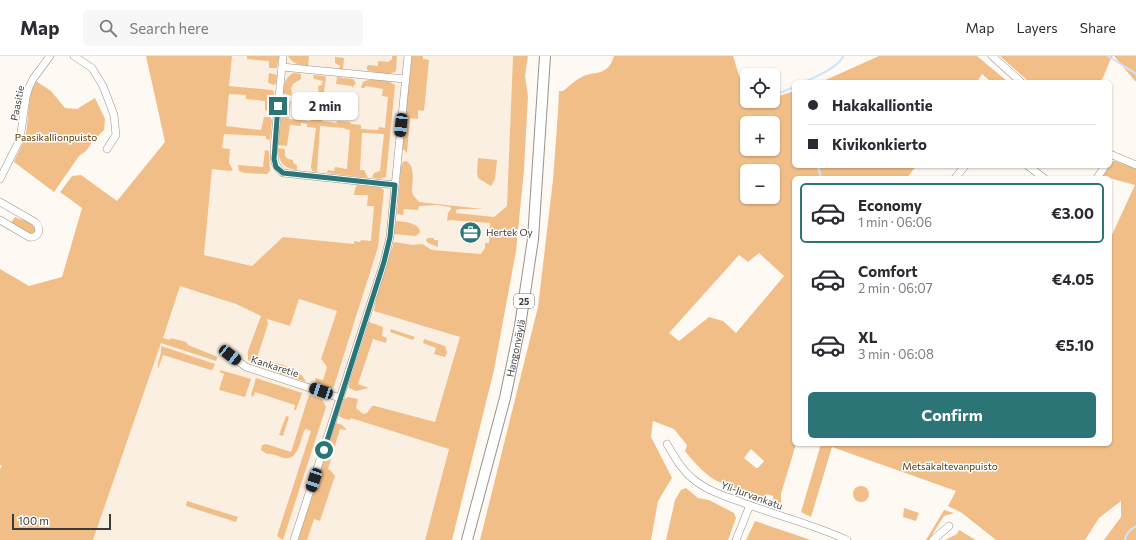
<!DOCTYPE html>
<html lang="en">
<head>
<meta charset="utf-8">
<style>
  :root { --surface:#fff; --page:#f7f7f7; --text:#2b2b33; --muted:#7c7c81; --line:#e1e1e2; --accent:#2b7577 }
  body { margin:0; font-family:Commissioner,sans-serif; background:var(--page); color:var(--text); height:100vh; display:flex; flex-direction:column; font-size:15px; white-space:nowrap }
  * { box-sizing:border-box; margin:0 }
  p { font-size:13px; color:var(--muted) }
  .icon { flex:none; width:22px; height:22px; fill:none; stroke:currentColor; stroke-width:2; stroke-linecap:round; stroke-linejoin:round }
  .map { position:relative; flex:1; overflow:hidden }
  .panel { position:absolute; left:792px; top:120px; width:320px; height:270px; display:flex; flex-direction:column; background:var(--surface); border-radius:6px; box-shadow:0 1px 3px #0004 }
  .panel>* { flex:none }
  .banner { position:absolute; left:792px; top:24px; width:320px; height:88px; border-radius:6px; box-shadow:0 1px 3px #0004; display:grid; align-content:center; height:88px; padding:0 16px; background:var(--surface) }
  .fabs { position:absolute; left:740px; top:12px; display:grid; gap:8px }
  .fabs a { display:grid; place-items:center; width:40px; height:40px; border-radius:6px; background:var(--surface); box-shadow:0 1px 3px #0004; font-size:20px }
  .scale { position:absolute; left:12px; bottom:10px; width:99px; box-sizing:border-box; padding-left:4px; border:2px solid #3e3c39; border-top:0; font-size:11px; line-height:14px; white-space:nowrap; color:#3e3c39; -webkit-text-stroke:3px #fff; paint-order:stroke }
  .end { position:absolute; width:18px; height:18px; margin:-9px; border:5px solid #2b7577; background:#fff; box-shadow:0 0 0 2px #fff }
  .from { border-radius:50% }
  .bubble { position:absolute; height:28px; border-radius:6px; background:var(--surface); box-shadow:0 1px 3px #0004; font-size:13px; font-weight:700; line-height:28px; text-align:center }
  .car { position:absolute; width:12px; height:24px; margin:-12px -6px; border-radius:5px; box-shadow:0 0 3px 1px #0007; background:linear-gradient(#222 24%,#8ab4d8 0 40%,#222 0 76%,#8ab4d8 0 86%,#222 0) }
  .banner b { display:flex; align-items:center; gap:14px; height:38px; font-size:15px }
  .banner b+b { border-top:1px solid var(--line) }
  .banner i { width:10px; height:10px; background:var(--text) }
  ul { padding:7px 0 0; list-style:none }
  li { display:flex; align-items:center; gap:12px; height:60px; margin:0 8px 6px; padding:0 8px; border:2px solid transparent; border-radius:6px }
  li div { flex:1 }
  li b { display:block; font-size:15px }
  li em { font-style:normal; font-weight:700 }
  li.on { border-color:var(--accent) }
  li>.icon { width:36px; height:36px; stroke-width:1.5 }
  .button { display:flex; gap:8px; margin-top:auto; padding:8px 16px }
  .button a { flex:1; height:46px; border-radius:6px; background:var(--accent); color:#fff; font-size:16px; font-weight:700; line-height:46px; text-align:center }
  header { display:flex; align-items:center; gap:24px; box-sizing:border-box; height:56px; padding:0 20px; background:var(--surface); border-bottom:1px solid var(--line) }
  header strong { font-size:19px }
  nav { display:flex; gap:22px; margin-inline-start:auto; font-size:14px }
  .search { width:280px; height:36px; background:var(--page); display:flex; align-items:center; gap:10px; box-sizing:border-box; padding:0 14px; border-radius:6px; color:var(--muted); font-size:15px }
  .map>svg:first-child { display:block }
  .built { fill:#fbefe2 }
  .green { fill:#f1be88; fill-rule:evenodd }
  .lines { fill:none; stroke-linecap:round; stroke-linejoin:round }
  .stream { stroke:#cae6fc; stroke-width:2 }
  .minor-casing { stroke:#99938d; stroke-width:8 }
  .highway-casing { stroke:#99938d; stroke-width:12 }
  .minor { stroke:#fff; stroke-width:7 }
  .highway { stroke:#fff; stroke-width:10 }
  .route { stroke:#2b7577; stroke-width:5 }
  .labels { text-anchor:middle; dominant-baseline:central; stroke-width:3; stroke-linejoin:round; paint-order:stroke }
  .shield { fill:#fff; stroke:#787674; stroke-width:1 }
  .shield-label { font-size:9px; font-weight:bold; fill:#3e3c39 }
  .street-label { font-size:10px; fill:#3e3c39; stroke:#fff }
  .park-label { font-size:10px; fill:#5a3500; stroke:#fff }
  .poi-label { font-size:10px; fill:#3e3c39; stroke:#fff; text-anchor:start }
</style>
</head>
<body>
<header>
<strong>Map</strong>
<div class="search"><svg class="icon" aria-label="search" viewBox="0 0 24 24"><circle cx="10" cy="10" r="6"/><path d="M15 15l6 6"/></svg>Search here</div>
<nav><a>Map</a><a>Layers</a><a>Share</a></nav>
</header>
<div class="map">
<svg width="1136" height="484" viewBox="0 0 1136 484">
  <rect width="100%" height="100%" fill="#fff9f4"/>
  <path class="built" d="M223 0H513L507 150 494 161 490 205 461 281 435 366 375 350 449 392 425 484H93L161 287 180 229 236 248 267 263 290 270 299 243 337 255 321 303 327 311 323 324 315 322V326L326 333 357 251 283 181 252 210 204 199Z"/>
  <g class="green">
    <path d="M146 0H232L229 30 272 34 274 36 273 52 267 55 265 54V45L246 43V39L229 38 226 70 261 74 264 61H270L272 64 270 84 266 83V80L224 78 222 92 230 93 229 107 233 114 230 115 212 113 204 199 252 210 283 181 354 188V185L360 186 361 184 371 185 374 150H367L368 139H354L355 133 357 129 379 131 384 134 378 191 334 330 330 334 316 329 315 322 323 324 327 311 321 303 337 255 299 243 290 270 267 263 268 268 257 302C271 307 300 309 306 326L257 310 248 304V295L261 260 236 248 180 230 163 282 170 284 171 282 186 286 188 289 218 301 216 305 161 287 93 484H0V413L2 410 0 409V213L29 230 62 221 82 152 60 136 72 120 81 119 117 145 165 86Z"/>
    <path d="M247 0H279L277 12H269V5L247 3Z"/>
    <path d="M288 0H309L308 10C300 9 293 8 288 0Z"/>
    <path d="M392 0H397L396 15C389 20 375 17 367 14V11L368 9 378 10V5L388 6 392 3Z"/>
    <path d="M412 0H423V3L429 4 424 55 418 54V63L410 62 407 97 402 92Z"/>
    <path d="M513 0H528L525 20 528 40 524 114 516 195 494 314 452 484H425L449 393 351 362 350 364 342 362 339 360 344 343 348 341 358 343 356 352 363 358 367 357 372 350H375L435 366 460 281 374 255 376 244 394 186 413 189 422 188 432 194 481 198 485 192V187H489L490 167 450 164 447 165 448 157 451 153 450 151 437 149 419 150 418 154 404 153 403 159 397 158 401 110 403 106 406 105C416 110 412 127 412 136L413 139 419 146 483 153H460L456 154V157L494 161 507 150Z"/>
    <path d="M614 0H733L747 45 750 49 763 45H773V42L794 35V110H916L907 122H794V388H796L781 438V449L774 447 773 440 767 438 765 442C749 437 722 430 709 420 700 413 692 404 685 395L687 389 674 373 653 365 651 381 672 422 658 445 651 484H480L538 251 553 124 558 56 559 35H563C568 31 574 25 580 22 596 13 607 22 614 0ZM747 67H773V93H747ZM747 115H773V141H747ZM759 197 784 220 736 277 723 265 709 261 679 285 669 277 739 199 748 206ZM751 393 764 405 758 412H756L744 402Z"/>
    <path d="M879 0H977L1008 26H991L982 18 977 26H821Z"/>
    <path d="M1000 0H1113C1107 8 1106 18 1100 26H1029Z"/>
    <path d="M1114 0H1136V25H1135Z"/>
    <path d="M335 1 344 2 343 13H339L340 10 335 7Z"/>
    <path d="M269 17 277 19 276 27 274 29 268 27Z"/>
    <path d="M293 17 301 18V23L293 28 291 32 292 38 291 40 283 37C284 28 285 22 293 17Z"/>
    <path d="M313 19 325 20 326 22 324 35 322 65 336 67 338 65 350 66 351 68 361 69V73L378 74 379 71 385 72 388 41 382 40 383 33 366 30 364 32H361L363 26C372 22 386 23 395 29L386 121 378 123 372 121 374 117 380 115 384 78 362 77 360 114H364L368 122 327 117 328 114 334 115 335 111 347 113 350 74 345 73 344 72 320 70 317 116 312 115 311 111 316 72 307 71V68L301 67V70L290 69 287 90 278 89 283 47 291 45 289 63 310 65 315 59 318 58 320 46 318 30 322 29 323 25 314 23Z"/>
    <path d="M337 21 353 23 356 27 352 32V30L336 28Z"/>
    <path d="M36 25 51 35 65 52 77 53 95 42 105 63 104 74 92 86 87 94 79 100 54 136 14 106C18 96 24 87 26 77 29 59 27 41 36 25Z"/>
    <path d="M278 92 285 93V100L288 103 293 104V107L297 109V113L296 114C283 112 278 105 278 92Z"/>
    <path d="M265 94 269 95 270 115 267 118 245 117 239 115 238 109 263 111Z"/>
    <path d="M478 102 497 104 495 123 491 130 478 122 477 116Z"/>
    <path d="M1113 105H1115L1136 113V484H1104L1121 461V445L1099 462 1085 484H996L962 457 948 450 956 435 832 391 811 461 801 456 821 388H1110V183L1135 129 1102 120Z"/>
    <path d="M15 161C24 166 31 163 37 174L33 179 10 168Z"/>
    <path d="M396 165C404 166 419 166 420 176L416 180 394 178Z"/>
    <path d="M428 182H434V184H438V191L428 187 426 184Z"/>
    <path d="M369 266 383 271 382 280 387 282 386 287 373 283 358 328 369 332 356 335 349 332V328Z"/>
    <path d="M391 273 415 281 413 284 390 276Z"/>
    <path d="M424 283 445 290 447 297 445 301 434 298 436 292 423 287Z"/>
    <path d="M161 290 215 308 213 313 211 314 163 299 158 313C157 305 162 300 161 290Z"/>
    <path d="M220 314 251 323 245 341 219 334 224 318 220 316Z"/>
    <path d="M256 322 302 337 296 354H294L295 349 255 336 253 341 251 339Z"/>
    <path d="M309 339 322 343 326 351 283 484 277 480 311 375 306 373 304 375C300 386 298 405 283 402 277 400 273 397 267 398L261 394 262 389 266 388 291 396Z"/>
    <path d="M286 360 289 361 283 380 279 379Z"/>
    <path d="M336 367 342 369 346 373 345 374 340 373 328 413 331 415 335 420 320 465 314 463 307 484H298Z"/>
    <circle cx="861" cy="438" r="8"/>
    <path d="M686 432 698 442 709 444 734 457 736 462 728 484H666L675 444 681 434Z"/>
    <path d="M187 445 238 461 236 466 186 450Z"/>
    <path d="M904 452 919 457 916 465 903 461Z"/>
    <path d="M944 454 954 457 944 460 929 484H926Z"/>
    <path d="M755 465 811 484H746Z"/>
    <path d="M959 474 976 484H945L957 478Z"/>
  </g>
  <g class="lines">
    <g class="stream">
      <path d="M1108 0 1136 18"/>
      <path d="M804 26C816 21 837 12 843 1"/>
      <path d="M831 26 832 25"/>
      <path d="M773 40 794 31"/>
      <path d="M756 47 761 45"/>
      <path d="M818 110 821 122"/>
      <path d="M1125 484C1126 477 1130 474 1136 470"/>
    </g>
    <defs>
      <g id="minor">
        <path d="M74 0 92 12 103 30 114 59 116 79 107 93"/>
        <path d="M283 0 274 92C274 105 274 109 283 117L395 129"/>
        <path d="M992 0 1021 26"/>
        <path d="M282 11 405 23"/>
        <path d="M1110 98 1136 109"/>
        <path d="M1028 110 1044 122"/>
        <path d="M955 122 965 110"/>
        <path d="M1097 122 1105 110"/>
        <path d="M0 123 20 83 26 41 29 31 33 23 50 0"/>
        <path d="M0 146 35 166C42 172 39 183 29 181L0 164"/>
        <path d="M230 299 246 311 340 342"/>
        <path d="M667 388C674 400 681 413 692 422 705 434 725 440 741 446 775 459 815 469 847 484"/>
        <path d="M294 484 375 234 384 206 390 181 408 0"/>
        <path d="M736 484 750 449"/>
        <path d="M933 484 949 470"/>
      </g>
      <g id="highway">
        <path id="s1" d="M467 484 505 342 520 270 533 183 545 0"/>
      </g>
    </defs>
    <use href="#minor" class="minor-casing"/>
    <use href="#highway" class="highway-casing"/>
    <use href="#minor" class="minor"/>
    <use href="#highway" class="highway"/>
  </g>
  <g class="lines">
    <path class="route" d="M278 50 274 103 276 111 283 117 395 129 390 181 384 206 324 394"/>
  </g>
  <defs>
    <symbol id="office-disc" viewBox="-11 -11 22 22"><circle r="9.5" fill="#2b7577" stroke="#fff"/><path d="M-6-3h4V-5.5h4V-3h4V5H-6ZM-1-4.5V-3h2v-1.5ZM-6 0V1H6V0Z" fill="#fff"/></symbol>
  </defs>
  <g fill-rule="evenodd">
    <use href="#office-disc" x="458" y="164" width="25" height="25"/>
  </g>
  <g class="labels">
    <rect class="shield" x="514" y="238" width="20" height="14" rx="3"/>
    <g class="shield-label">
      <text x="524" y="245">25</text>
    </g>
    <g class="street-label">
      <text transform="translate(17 47) rotate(-79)">Paasitie</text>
      <text stroke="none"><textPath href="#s1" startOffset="198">Hangonväylä</textPath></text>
      <text transform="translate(275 310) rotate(18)">Kankaretie</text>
      <text transform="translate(752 439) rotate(20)">Yli-Jurvankatu</text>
    </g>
    <g class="park-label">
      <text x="56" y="81">Paasikallionpuisto</text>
      <text x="950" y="410">Metsäkaltevanpuisto</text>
    </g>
    <g class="poi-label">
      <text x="486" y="176">Hertek Oy</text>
    </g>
  </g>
</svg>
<div class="fabs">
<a><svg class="icon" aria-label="locate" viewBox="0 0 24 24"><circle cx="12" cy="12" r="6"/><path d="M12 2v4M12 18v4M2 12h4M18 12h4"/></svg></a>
<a>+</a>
<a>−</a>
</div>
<div class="scale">100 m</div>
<i class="end from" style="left:324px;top:394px"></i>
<i class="end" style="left:278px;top:50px"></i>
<div class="bubble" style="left:292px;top:36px;width:66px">2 min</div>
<i class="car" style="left:401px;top:69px;rotate:186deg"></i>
<i class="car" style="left:230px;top:299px;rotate:128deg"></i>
<i class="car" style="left:321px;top:335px;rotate:289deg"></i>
<i class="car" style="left:314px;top:424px;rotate:198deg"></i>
<div class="banner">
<b><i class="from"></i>Hakakalliontie</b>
<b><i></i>Kivikonkierto</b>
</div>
<section class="panel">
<ul>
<li class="on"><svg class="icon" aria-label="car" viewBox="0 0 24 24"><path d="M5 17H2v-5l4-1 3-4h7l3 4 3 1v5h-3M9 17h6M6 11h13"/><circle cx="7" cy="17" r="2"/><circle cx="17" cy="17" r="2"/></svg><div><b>Economy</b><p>1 min · 06:06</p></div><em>€3.00</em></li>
<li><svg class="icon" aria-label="car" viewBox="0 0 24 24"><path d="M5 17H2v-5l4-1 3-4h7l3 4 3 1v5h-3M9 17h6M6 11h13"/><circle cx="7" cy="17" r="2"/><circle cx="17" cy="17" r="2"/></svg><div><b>Comfort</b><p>2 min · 06:07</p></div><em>€4.05</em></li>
<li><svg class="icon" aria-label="car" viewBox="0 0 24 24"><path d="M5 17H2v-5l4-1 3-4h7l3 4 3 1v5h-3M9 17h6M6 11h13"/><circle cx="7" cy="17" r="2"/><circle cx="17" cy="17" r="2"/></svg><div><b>XL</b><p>3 min · 06:08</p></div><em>€5.10</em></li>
</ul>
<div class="button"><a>Confirm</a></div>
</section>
</div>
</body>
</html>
